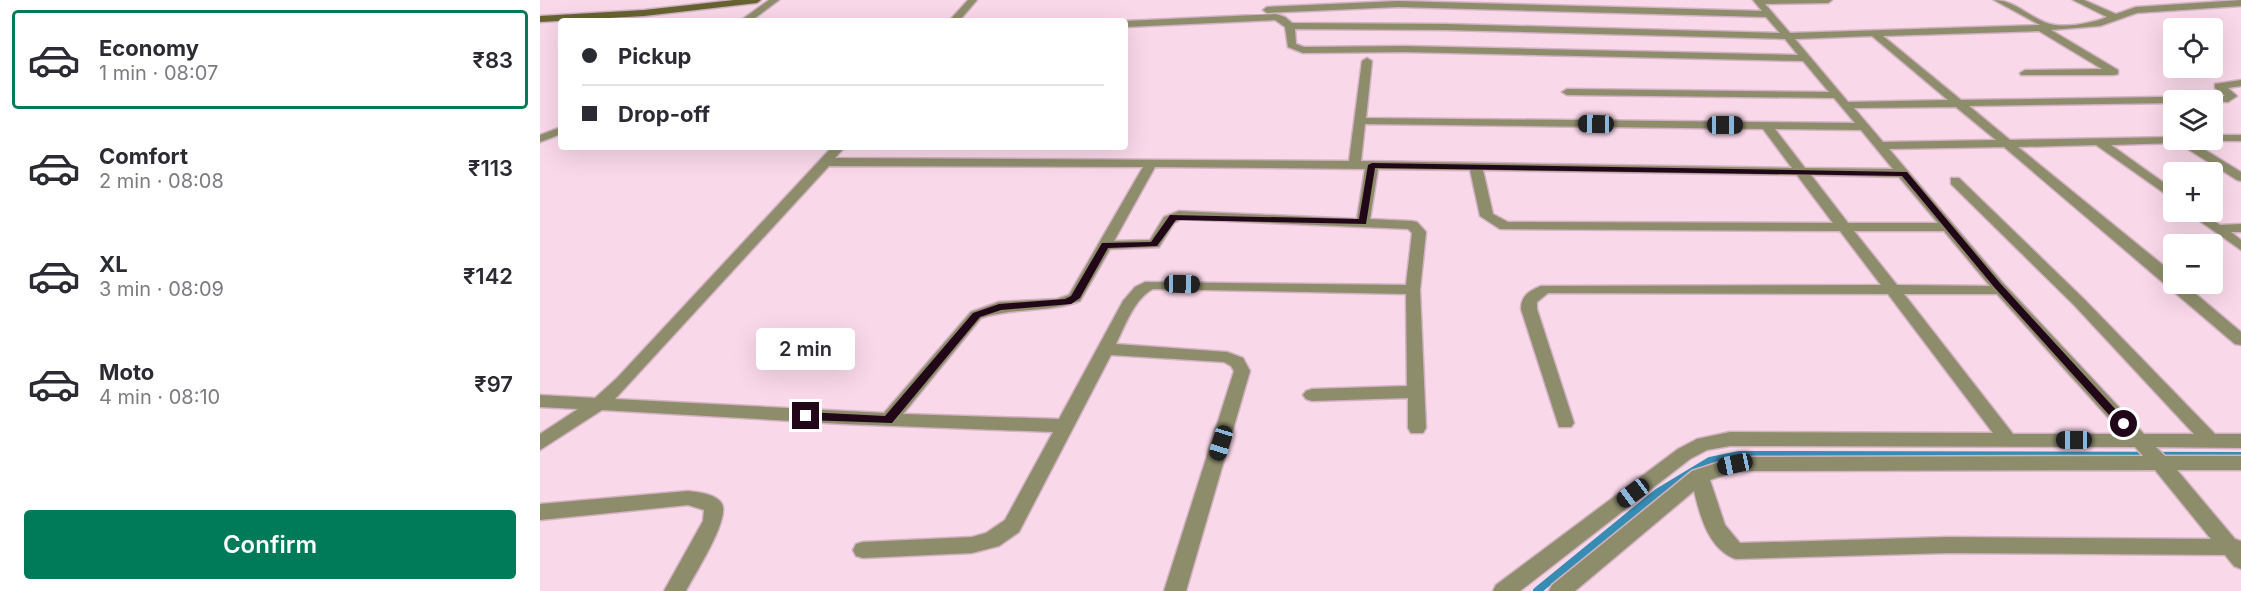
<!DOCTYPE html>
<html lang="en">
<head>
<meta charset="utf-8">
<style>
  :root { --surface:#fff; --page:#f7f7f7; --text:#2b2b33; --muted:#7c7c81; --line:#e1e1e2; --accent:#007b5a }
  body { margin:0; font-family:Inter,sans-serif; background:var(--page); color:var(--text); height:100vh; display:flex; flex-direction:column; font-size:22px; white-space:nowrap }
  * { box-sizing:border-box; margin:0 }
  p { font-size:20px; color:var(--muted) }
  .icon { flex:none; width:33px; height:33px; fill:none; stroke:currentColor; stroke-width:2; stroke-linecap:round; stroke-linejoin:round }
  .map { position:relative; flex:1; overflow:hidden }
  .drawer { display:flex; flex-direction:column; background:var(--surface); width:540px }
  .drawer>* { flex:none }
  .hud { position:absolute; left:18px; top:18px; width:570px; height:132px; border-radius:6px; box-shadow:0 6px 24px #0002; display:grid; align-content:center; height:132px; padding:0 24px; background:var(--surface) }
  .fabs { position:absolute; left:1623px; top:18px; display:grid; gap:12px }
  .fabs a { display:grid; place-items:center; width:60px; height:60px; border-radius:6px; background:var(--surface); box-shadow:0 6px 24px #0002; font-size:30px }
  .end { position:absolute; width:27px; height:27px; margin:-14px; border:8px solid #220718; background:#fff; box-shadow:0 0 0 3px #fff }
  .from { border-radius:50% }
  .bubble { position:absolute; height:42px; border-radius:6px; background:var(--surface); box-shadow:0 6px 24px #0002; font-size:20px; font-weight:600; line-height:42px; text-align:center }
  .car { position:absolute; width:18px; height:36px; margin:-18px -9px; border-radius:8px; box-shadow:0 0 4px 2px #0007; background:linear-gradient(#222 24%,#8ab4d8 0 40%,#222 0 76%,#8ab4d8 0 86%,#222 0) }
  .hud b { display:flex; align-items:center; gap:21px; height:57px; font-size:22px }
  .hud b+b { border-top:2px solid var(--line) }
  .hud i { width:15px; height:15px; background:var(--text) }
  ul { padding:10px 0 0; list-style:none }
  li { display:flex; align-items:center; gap:18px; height:99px; margin:0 12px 9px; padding:0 12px; border:3px solid transparent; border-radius:6px }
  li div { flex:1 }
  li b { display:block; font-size:22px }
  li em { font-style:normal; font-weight:600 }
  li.active { border-color:var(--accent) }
  li>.icon { width:54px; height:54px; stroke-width:1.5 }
  .action { display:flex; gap:12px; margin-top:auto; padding:12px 24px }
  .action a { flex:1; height:69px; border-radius:6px; background:var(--accent); color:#fff; font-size:24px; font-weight:600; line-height:69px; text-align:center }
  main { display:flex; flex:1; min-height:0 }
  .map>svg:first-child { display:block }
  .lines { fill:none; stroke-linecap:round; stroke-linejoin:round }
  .stream { stroke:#368cb2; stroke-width:8 }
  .street-casing { stroke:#d2b2c3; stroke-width:3 }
  .secondary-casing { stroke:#d2b2c3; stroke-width:3 }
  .street { fill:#8e8d6b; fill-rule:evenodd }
  .secondary { fill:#666331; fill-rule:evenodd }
  .route { fill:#220718 }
</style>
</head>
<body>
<main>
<section class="drawer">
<ul>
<li class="active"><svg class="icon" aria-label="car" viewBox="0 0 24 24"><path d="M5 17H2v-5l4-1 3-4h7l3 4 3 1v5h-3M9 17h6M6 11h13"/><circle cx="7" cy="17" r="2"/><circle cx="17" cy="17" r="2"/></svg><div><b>Economy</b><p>1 min · 08:07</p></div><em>₹83</em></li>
<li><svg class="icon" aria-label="car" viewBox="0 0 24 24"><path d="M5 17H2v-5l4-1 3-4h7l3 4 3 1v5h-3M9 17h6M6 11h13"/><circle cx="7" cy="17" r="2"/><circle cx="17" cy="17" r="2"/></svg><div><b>Comfort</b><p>2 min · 08:08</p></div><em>₹113</em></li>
<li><svg class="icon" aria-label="car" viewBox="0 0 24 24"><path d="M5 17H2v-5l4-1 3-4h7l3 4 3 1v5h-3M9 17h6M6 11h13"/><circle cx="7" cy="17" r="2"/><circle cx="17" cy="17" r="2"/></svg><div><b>XL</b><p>3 min · 08:09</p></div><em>₹142</em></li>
<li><svg class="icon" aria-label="car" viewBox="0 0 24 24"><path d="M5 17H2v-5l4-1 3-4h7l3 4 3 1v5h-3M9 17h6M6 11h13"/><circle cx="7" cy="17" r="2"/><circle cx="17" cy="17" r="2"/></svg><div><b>Moto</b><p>4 min · 08:10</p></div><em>₹97</em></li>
</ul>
<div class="action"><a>Confirm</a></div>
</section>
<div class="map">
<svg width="1701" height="591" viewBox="0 0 1701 591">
  <rect width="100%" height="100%" fill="#f9d8e9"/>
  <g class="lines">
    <path class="stream" d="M997 591 1117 493 1170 461 1199 455 1701 456"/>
    <defs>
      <g id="street">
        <path d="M229 0H239L211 21H200Z"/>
        <path d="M428 0H437L419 21H409Z"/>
        <path d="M1213 0H1292L1288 3 1225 4 1250 33 1500 25 1454 0C1477 0 1493 22 1515 25 1531 27 1553 23 1567 17L1533 0H1544L1576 14 1596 7 1701 0V6L1597 13 1560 26 1511 30 1578 70V74L1574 75H1481L1480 73 1485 70 1562 69 1499 31 1343 36 1421 100 1685 96 1675 88V84L1701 80V86L1688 88 1697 96 1688 102 1634 100V103L1429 106 1470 140 1634 137V140H1649L1701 172V181L1697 180 1638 143 1571 145 1634 190V200L1556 145 1478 147 1634 274V284H1644L1701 332V345L1695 344 1464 147 1349 149 1462 282 1604 434H1654L1534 305 1411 184V178H1419L1544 299 1675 434H1701V448L1616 447 1625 456H1701V470H1637L1695 539 1701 541V569L1694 566 1685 555 1408 553 1196 559C1169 550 1160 516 1154 491L1035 591H1009L1012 585 1152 471 1195 457 1603 456 1595 447 1190 446 1167 450 1150 459 980 591H953L956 585 1138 449 1157 439 1190 432 1453 433 1348 294 1008 293 997 302V309L1034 423 1031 427H1019L981 309C981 296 989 291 1001 286L1341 285 1300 231 960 229 940 216 930 170 838 169 830 219 872 221 877 222 886 232 880 290 886 428 883 433H871L868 428V398L772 401 766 399 763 395 766 391 772 389 867 386 866 294 613 289C594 299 585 326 576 344L687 352 703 358 710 371 646 591H624L694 371 691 366 684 362 571 355 479 532 459 546 432 553 323 558 316 556 313 550 316 544 323 542 432 537 446 533 465 520 513 432 304 424 62 410 0 450V434L38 409 0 407V395L55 398 77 378 292 147H305L295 158 809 161 822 61 827 58 832 61 826 118 1315 123 1294 98 1027 95 1022 92 1027 89 1289 92 1263 61 864 52 763 53 748 47 745 27 735 20 585 27V21L736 14 745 17 752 23 906 24 1240 33 1226 17 858 7 727 13 723 10 727 7 858 1 1222 11ZM755 29 906 30 1245 39 1258 55 864 46 764 47 756 44ZM1332 36 1408 100 1308 102 1255 39ZM1416 107 1456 140 1343 142 1314 108ZM825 124 1223 129 1252 168 821 161ZM1235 129 1321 130 1353 169 1265 168ZM289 166 603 167 529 295 517 299 459 302 431 312 344 413 75 399ZM615 167 825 169 817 219 639 211 624 217 610 240 574 241ZM943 170 1257 175 1293 223 968 222 953 214ZM1271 175 1359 177 1398 223H1308ZM641 219 868 229 872 233 866 285 605 282 595 287 583 301 519 419 363 414 441 318C474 307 508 313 540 301L570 249 619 247 634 223ZM1314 231H1404L1450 286 1357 285ZM1364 294H1457L1583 434H1473ZM1615 470 1671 539 1408 537 1200 543 1185 525 1170 480 1196 471Z"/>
        <path d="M21 127V134L0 142V135Z"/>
        <path d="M1672 135H1701V141H1668L1667 140H1672Z"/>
        <path d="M1647 212H1662L1680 225 1701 224V232H1691L1701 240V250Z"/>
        <path d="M148 491C158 492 177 494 182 504 190 520 154 575 146 591H124L163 521 164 510 148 505 0 520V504Z"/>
      </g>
      <path id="secondary" d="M194 0H221L217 3 104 16 0 22V16L104 10Z"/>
    </defs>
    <use href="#street" class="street-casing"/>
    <use href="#secondary" class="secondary-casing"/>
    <use href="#street" class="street"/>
    <use href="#secondary" class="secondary"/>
  </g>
  <path class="route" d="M832 163 1367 172 1460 283 1589 424 1588 427H1580L1454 287 1362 176 835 168 826 224 636 220 617 246 568 248 540 298 531 304 461 310 440 317 352 423 266 420 260 416 266 412 345 416 433 313 459 304 525 299 531 296 562 243 611 242 630 215 819 219 828 165Z"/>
</svg>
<div class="fabs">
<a><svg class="icon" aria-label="locate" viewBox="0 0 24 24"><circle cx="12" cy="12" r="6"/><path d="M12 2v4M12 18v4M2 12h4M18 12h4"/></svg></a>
<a><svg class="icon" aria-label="layers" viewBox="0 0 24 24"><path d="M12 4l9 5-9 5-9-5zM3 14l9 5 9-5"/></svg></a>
<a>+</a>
<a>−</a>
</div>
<i class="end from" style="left:1584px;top:424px"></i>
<i class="end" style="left:266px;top:416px"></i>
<div class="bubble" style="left:216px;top:328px;width:99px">2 min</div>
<i class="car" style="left:1056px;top:124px;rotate:271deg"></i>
<i class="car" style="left:1185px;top:125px;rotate:90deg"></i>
<i class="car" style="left:642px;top:284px;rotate:91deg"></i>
<i class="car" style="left:1534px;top:440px;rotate:270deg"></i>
<i class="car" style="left:681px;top:443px;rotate:197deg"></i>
<i class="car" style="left:1195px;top:464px;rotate:258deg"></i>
<i class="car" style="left:1093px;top:493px;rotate:233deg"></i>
<div class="hud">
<b><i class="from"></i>Pickup</b>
<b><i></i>Drop-off</b>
</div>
</div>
</main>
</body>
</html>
